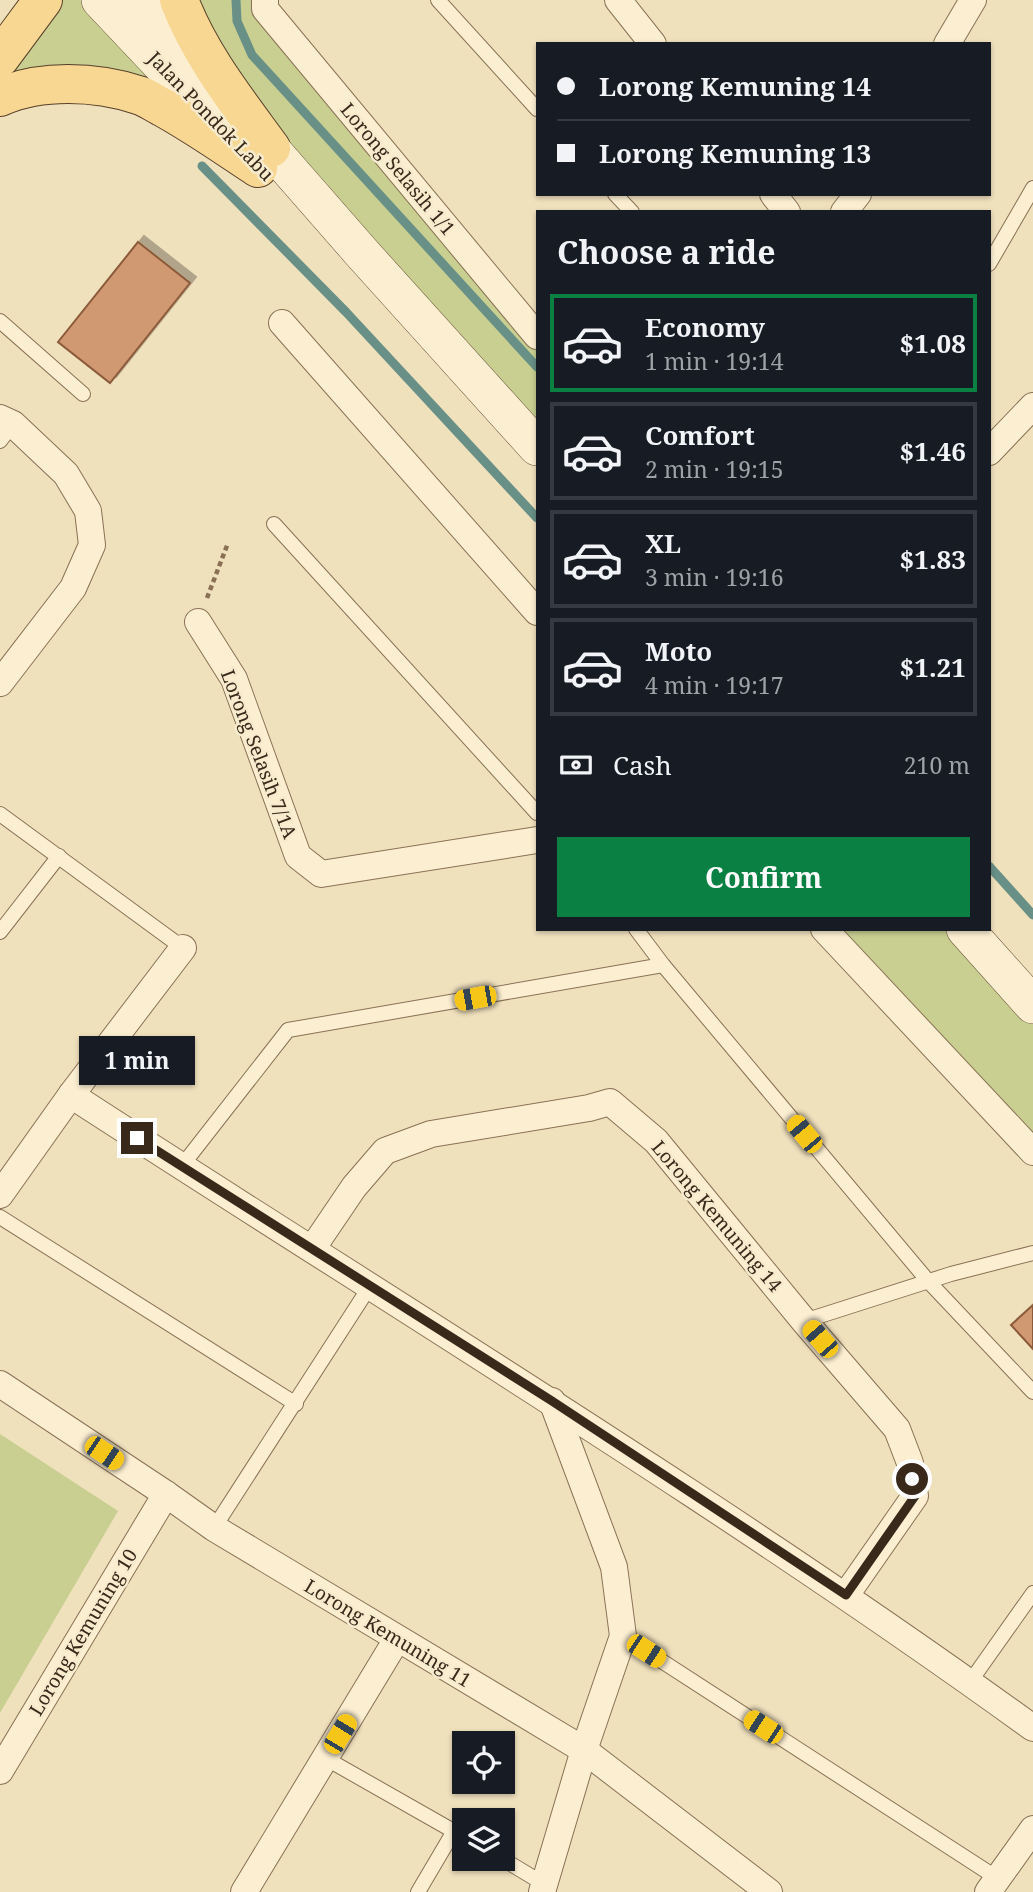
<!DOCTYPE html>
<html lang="en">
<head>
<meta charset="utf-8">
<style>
  :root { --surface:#171b24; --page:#20242c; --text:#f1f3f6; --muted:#9ea1a6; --line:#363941; --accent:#0b8043 }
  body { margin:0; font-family:"Noto Serif",serif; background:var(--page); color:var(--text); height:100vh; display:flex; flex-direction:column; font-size:26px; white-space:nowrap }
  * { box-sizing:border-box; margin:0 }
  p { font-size:23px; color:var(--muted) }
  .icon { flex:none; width:38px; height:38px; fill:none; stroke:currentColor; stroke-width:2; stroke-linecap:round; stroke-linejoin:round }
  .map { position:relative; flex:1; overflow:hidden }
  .drawer { position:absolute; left:536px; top:210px; width:455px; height:721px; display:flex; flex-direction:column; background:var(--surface); border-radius:0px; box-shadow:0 2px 5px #0004 }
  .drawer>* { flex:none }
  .top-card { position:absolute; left:536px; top:42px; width:455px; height:154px; border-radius:0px; box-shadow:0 2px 5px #0004; display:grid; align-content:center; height:154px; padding:0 21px; background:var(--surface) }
  .buttons { position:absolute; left:452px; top:1731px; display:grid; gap:14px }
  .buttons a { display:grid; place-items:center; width:63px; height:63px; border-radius:0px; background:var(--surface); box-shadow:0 2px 5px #0004; font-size:35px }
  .end { position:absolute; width:32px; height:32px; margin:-16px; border:9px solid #38291b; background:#fff; box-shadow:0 0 0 4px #fff }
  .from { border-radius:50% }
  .bubble { position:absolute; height:49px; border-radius:0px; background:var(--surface); box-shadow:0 2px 5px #0004; font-size:23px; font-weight:700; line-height:49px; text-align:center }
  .car { position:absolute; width:21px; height:42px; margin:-21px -10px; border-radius:9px; box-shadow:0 0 5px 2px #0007; background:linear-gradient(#f5c518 24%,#345 0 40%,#f5c518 0 76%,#345 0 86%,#f5c518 0) }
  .top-card b { display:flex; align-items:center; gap:24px; height:66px; font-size:26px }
  .top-card b+b { border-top:2px solid var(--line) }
  .top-card i { width:18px; height:18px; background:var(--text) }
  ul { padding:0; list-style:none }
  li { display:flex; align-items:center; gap:21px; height:98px; margin:0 14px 10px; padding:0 7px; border:4px solid var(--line); border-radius:0px }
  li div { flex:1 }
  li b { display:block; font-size:26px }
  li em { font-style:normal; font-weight:700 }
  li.current { border-color:var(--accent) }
  li>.icon { width:63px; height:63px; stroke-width:1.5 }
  h2 { padding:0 21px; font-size:32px; line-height:84px }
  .pay { display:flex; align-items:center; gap:18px; height:77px; padding:0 21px; font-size:26px }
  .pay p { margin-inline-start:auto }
  .action { display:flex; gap:14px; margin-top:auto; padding:14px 21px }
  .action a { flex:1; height:80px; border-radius:0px; background:var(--accent); color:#fff; font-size:28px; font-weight:700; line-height:80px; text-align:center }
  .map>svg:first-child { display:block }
  .green { fill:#c8cf91 }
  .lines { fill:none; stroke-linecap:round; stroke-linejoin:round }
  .stream { stroke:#689086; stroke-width:9 }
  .building { fill:#d19971; stroke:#8a5a3a; stroke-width:2; filter:url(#shadow) }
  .lane-casing { stroke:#8a7155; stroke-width:16 }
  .street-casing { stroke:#8a7155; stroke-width:28 }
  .secondary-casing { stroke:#6b5239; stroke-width:38 }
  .primary-casing { stroke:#573f2a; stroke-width:40 }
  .path { stroke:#8a7155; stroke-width:4.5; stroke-dasharray:5 3.5; stroke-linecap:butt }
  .lane { stroke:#fbeed1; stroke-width:14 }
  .street { stroke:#fbeed1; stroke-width:26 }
  .secondary { stroke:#fbeed1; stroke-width:37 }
  .primary { stroke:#f7d792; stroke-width:38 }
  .route { stroke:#38291b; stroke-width:9 }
  .labels { text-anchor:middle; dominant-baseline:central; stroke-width:5; stroke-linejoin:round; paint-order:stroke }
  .street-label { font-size:19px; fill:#38291b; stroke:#f7ebcd }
</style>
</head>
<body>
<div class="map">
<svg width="1033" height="1892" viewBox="0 0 1033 1892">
  <defs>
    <filter id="shadow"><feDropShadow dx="6" dy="-6" stdDeviation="0" flood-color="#0004"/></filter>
  </defs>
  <rect width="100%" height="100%" fill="#f0e1bd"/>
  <g class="green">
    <path d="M43 0H100L258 168 139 95 0 97Z"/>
    <path d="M141 0H265L537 336V447Z"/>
    <path d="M824 929H965L1033 1005V1152Z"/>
    <path d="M0 1434 118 1511 0 1713Z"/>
  </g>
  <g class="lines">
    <g class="stream">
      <path d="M236 0 237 21 252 55 537 367"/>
      <path d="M202 166 346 312 537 518"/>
      <path d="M989 866 1033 915"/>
    </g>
  </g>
  <g class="building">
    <path d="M138 242 190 283 110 383 58 342Z"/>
    <path d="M1033 1305V1349L1011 1325Z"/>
  </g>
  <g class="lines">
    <defs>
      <g id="lane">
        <path d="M438 0 537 109"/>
        <path d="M615 194 632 212"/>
        <path d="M989 264 1033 188"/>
        <path d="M0 321 83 394"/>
        <path d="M0 441 13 424"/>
        <path d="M274 524 537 813"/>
        <path d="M0 814 183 948"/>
        <path d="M636 929 663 965 928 1281 1033 1392"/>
        <path d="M0 932 59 856"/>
        <path d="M181 1167 288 1030 663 965"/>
        <path d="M0 1217 296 1404"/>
        <path d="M804 1321 951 1274 1033 1253"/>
        <path d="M214 1528 370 1286"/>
        <path d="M623 1636 997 1878"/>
        <path d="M970 1682 1033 1593"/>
        <path d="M325 1758 464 1837"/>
        <path d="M501 1858 544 1884"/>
        <path d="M418 1892 454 1831"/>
      </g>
      <g id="street">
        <path d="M265 0V9L537 336"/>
        <path d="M618 0 653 44"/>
        <path d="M947 44 973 0"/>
        <path d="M773 194 787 212"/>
        <path d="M844 212 858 194"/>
        <path d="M282 323 537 612"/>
        <path d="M0 418 13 424 66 474 88 511 92 545 73 588 0 683"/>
        <path d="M989 452 1033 406"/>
        <path d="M198 622 234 679 298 856 321 874 537 840"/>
        <path d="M824 929 1033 1152"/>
        <path d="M71 1095C393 1304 722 1503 1033 1728"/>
        <path d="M0 1195 71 1095 183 948"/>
        <path d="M312 1249 354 1187 385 1151 431 1134 589 1108 610 1102 656 1141 804 1321 897 1429 910 1463 915 1496 846 1595"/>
        <path d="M0 1384 166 1494 214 1528 584 1750 769 1892"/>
        <path d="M0 1771 166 1494"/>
        <path d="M244 1892 397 1639"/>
        <path d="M542 1892 584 1750 623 1636 614 1567 552 1401"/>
        <path d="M988 1892 1033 1829"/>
      </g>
      <g id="secondary">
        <path d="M100 0 236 144"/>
        <path d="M141 0 207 76"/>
        <path d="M250 125 361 252 537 447"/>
        <path d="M965 929 1033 1005"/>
      </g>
      <g id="primary">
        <path d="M179 0C200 55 236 100 271 148"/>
        <path d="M0 58 43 0"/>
        <path d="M0 97C40 79 96 81 138 95 146 97 154 103 162 107 195 125 226 147 258 168"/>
      </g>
    </defs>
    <use href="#lane" class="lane-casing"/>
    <use href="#street" class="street-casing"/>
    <use href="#secondary" class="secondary-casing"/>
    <use href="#primary" class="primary-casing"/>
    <path class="path" d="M207 598 228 543"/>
    <use href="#lane" class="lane"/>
    <use href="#street" class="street"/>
    <use href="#secondary" class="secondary"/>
    <use href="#primary" class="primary"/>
  </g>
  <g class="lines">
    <path class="route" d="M137 1138 552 1401 846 1595 915 1496 912 1479"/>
  </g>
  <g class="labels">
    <g class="street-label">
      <text transform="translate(211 116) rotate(46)">Jalan Pondok Labu</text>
      <text transform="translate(398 169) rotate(50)">Lorong Selasih 1/1</text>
      <text transform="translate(259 754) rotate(69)">Lorong Selasih 7/1A</text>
      <text transform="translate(717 1216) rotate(50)">Lorong Kemuning 14</text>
      <text transform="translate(83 1632) rotate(-59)">Lorong Kemuning 10</text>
      <text transform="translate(388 1633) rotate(31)">Lorong Kemuning 11</text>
    </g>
  </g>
</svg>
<div class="buttons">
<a><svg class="icon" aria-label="locate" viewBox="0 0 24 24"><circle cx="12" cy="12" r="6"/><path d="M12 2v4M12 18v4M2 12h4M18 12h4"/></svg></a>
<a><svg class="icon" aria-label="layers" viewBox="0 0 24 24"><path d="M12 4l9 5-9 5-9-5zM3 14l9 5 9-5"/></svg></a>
</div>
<i class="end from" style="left:912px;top:1479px"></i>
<i class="end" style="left:137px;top:1138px"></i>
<div class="bubble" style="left:79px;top:1036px;width:116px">1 min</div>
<i class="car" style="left:475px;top:998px;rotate:260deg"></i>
<i class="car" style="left:804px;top:1134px;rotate:320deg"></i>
<i class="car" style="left:820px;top:1339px;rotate:319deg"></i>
<i class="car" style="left:104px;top:1453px;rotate:124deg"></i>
<i class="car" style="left:646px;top:1651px;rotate:123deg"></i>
<i class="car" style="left:763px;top:1727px;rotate:303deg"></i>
<i class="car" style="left:340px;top:1734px;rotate:31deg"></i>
<div class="top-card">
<b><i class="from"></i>Lorong Kemuning 14</b>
<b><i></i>Lorong Kemuning 13</b>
</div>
<section class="drawer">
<h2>Choose a ride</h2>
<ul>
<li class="current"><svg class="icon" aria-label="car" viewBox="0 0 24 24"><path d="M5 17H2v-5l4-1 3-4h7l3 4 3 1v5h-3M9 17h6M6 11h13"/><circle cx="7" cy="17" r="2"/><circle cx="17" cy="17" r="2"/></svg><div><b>Economy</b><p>1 min · 19:14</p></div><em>$1.08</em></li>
<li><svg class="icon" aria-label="car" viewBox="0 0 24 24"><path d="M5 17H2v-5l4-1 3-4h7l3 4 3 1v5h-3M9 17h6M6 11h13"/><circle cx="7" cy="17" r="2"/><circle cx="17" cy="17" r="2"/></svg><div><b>Comfort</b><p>2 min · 19:15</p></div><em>$1.46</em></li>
<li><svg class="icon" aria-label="car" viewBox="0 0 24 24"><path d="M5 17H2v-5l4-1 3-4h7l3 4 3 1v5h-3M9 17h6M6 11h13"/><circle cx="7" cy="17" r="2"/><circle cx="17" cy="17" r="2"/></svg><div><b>XL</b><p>3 min · 19:16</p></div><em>$1.83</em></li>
<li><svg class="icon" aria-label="car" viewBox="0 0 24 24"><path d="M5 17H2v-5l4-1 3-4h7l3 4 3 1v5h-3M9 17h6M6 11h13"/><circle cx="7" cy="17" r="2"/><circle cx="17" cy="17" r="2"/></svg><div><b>Moto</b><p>4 min · 19:17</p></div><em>$1.21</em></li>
</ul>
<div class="pay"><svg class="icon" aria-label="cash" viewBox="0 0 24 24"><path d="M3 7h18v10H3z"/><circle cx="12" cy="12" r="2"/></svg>Cash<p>210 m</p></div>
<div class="action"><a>Confirm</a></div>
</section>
</div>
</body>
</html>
